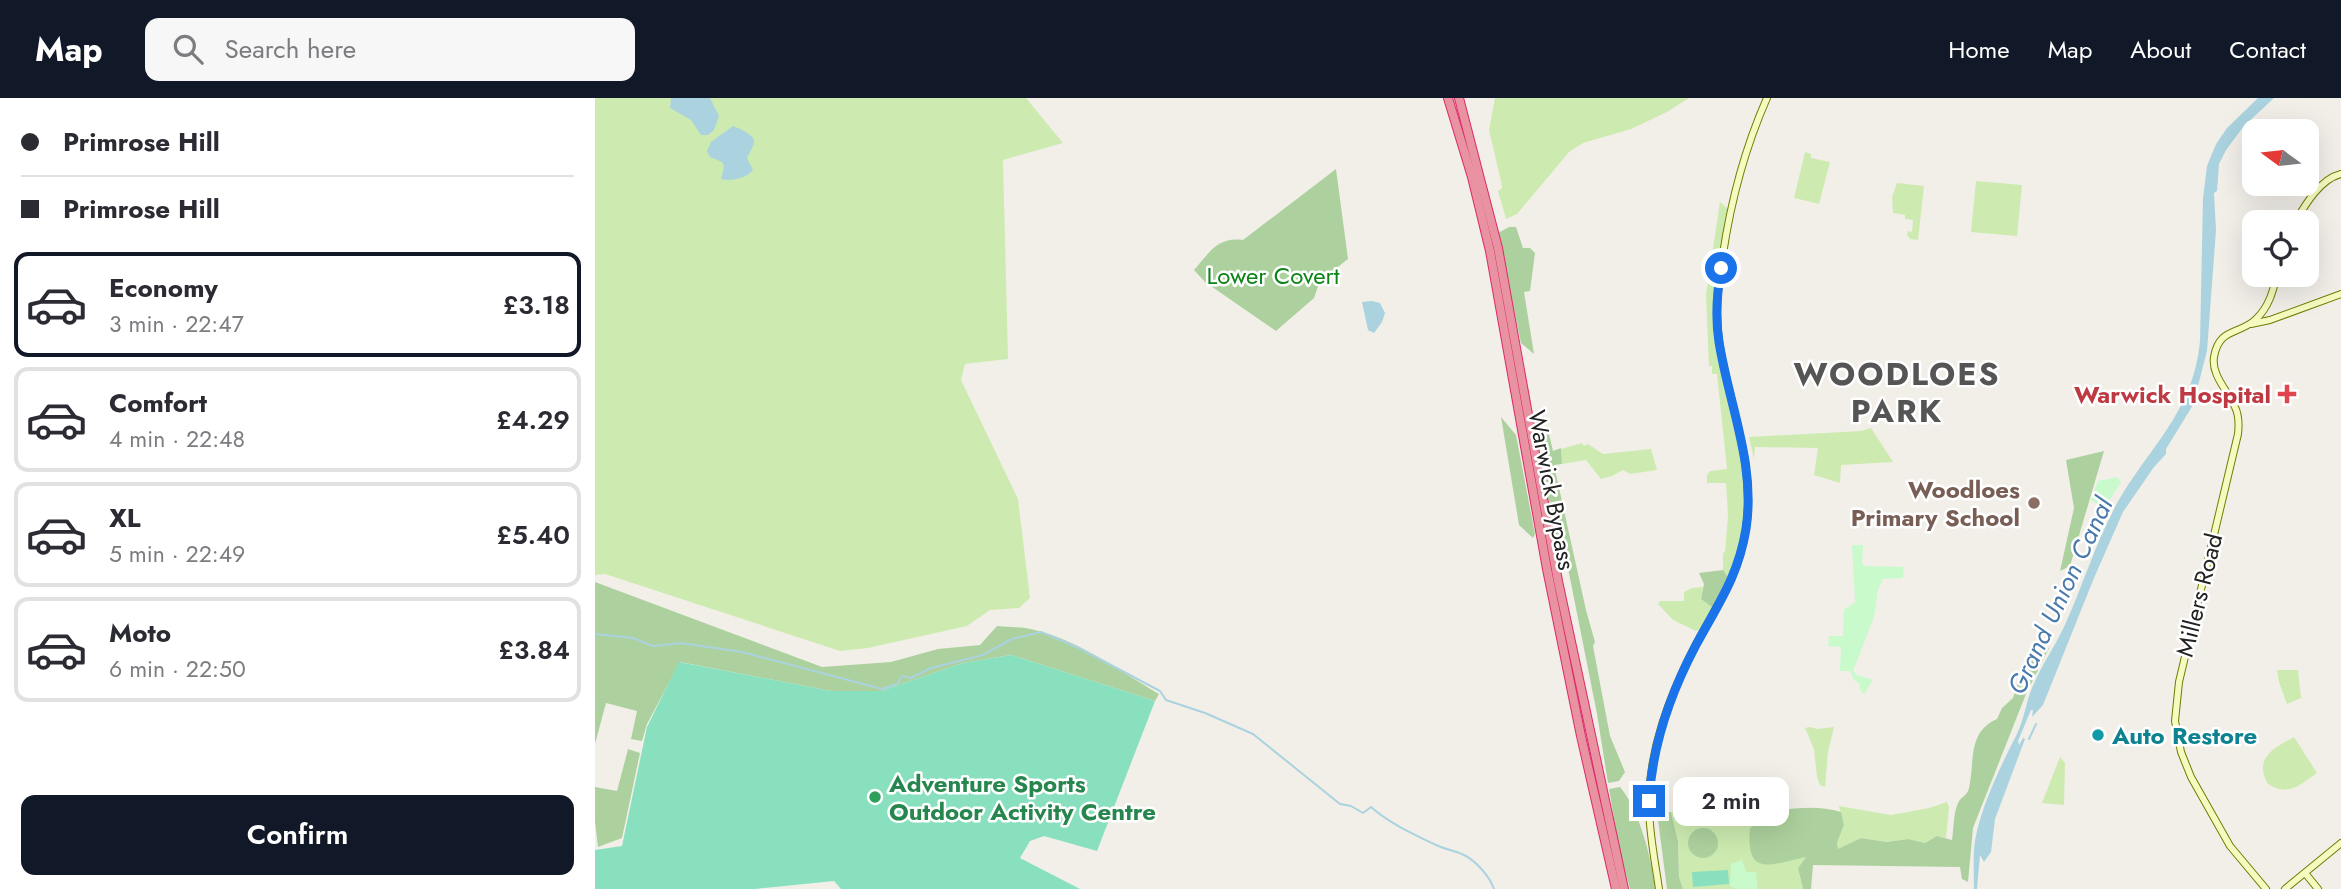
<!DOCTYPE html>
<html lang="en">
<head>
<meta charset="utf-8">
<style>
  :root { --surface:#fff; --page:#f7f7f7; --text:#2b2b33; --muted:#7c7c81; --line:#e1e1e2; --accent:#111827 }
  body { margin:0; font-family:Jost,sans-serif; background:var(--page); color:var(--text); height:100vh; display:flex; flex-direction:column; font-size:26px; white-space:nowrap }
  * { box-sizing:border-box; margin:0 }
  p { font-size:23px; color:var(--muted) }
  .icon { flex:none; width:38px; height:38px; fill:none; stroke:currentColor; stroke-width:2; stroke-linecap:round; stroke-linejoin:round }
  .map { position:relative; flex:1; overflow:hidden }
  .side { display:flex; flex-direction:column; background:var(--surface); width:595px }
  .side>* { flex:none }
  .guide { display:grid; align-content:center; height:154px; padding:0 21px; background:var(--surface) }
  .needle { width:46px; rotate:285deg }
  .fabs { position:absolute; left:1647px; top:21px; display:grid; gap:14px }
  .fabs a { display:grid; place-items:center; width:77px; height:77px; border-radius:14px; background:var(--surface); box-shadow:0 7px 28px #0002; font-size:35px }
  .end { position:absolute; width:32px; height:32px; margin:-16px; border:9px solid #1a73e8; background:#fff; box-shadow:0 0 0 4px #fff }
  .from { border-radius:50% }
  .bubble { position:absolute; height:49px; border-radius:14px; background:var(--surface); box-shadow:0 7px 28px #0002; font-size:23px; font-weight:600; line-height:49px; text-align:center }
  .guide b { display:flex; align-items:center; gap:24px; height:66px; font-size:26px }
  .guide b+b { border-top:2px solid var(--line) }
  .guide i { width:18px; height:18px; background:var(--text) }
  ul { padding:0; list-style:none }
  li { display:flex; align-items:center; gap:21px; height:105px; margin:0 14px 10px; padding:0 7px; border:4px solid var(--line); border-radius:14px }
  li div { flex:1 }
  li b { display:block; font-size:26px }
  li em { font-style:normal; font-weight:600 }
  li.selected { border-color:var(--accent) }
  li>.icon { width:63px; height:63px; stroke-width:1.5 }
  .primary-button { display:flex; gap:14px; margin-top:auto; padding:14px 21px }
  .primary-button a { flex:1; height:80px; border-radius:14px; background:var(--accent); color:#fff; font-size:28px; font-weight:600; line-height:80px; text-align:center }
  header { display:flex; align-items:center; gap:42px; box-sizing:border-box; height:98px; padding:0 35px; background:var(--accent); color:#fff }
  header strong { font-size:33px }
  nav { display:flex; gap:38px; margin-inline-start:auto; font-size:24px }
  .search { width:490px; height:63px; background:var(--page); display:flex; align-items:center; gap:18px; box-sizing:border-box; padding:0 24px; border-radius:14px; color:var(--muted); font-size:26px }
  main { display:flex; flex:1; min-height:0 }
  .map>svg:first-child { display:block }
  .grass { fill:#cdebb0 }
  .forest { fill:#add19e }
  .park { fill:#c8facc }
  .pitch { fill:#88e0be }
  .water { fill:#aad3df }
  .lines { fill:none; stroke-linecap:round; stroke-linejoin:round }
  .stream { stroke:#aad3df; stroke-width:2 }
  .secondary-casing { stroke:#707d05; stroke-width:8 }
  .highway-casing { stroke:#dc2a67; stroke-width:10 }
  .secondary { stroke:#f7fabf; stroke-width:6 }
  .highway { stroke:#e892a2; stroke-width:8 }
  .route { stroke:#1a73e8; stroke-width:9 }
  .health-dot { fill:#e0444e; stroke:#fff; stroke-width:2.5 }
  .education-dot { fill:#8d6e63; stroke:#fff; stroke-width:2.5 }
  .culture-dot { fill:#0f9aa8; stroke:#fff; stroke-width:2.5 }
  .leisure-dot { fill:#2e9e5b; stroke:#fff; stroke-width:2.5 }
  .labels { text-anchor:middle; dominant-baseline:central; stroke-width:5; stroke-linejoin:round; paint-order:stroke }
  .park-label { font-size:24px; fill:#0c8416; stroke:#fff }
  .health-label { font-size:24px; font-weight:bold; fill:#be3a42; stroke:#fff; text-anchor:end }
  .education-label { font-size:24px; font-weight:bold; fill:#785e54; stroke:#fff; text-anchor:end }
  .street-label { font-size:24px; fill:#222; stroke:#fff }
  .culture-label { font-size:24px; font-weight:bold; fill:#0d838f; stroke:#fff; text-anchor:start }
  .leisure-label { font-size:24px; font-weight:bold; fill:#27864d; stroke:#fff; text-anchor:start }
  .water-label { font-size:26px; font-style:italic; fill:#4a7aab; stroke:#fff }
  .district-label { font-size:32px; font-weight:bold; letter-spacing:2px; fill:#555; stroke:#fff }
</style>
</head>
<body>
<header>
<strong>Map</strong>
<div class="search"><svg class="icon" aria-label="search" viewBox="0 0 24 24"><circle cx="10" cy="10" r="6"/><path d="M15 15l6 6"/></svg>Search here</div>
<nav><a>Home</a><a>Map</a><a>About</a><a>Contact</a></nav>
</header>
<main>
<section class="side">
<div class="guide">
<b><i class="from"></i>Primrose Hill</b>
<b><i></i>Primrose Hill</b>
</div>
<ul>
<li class="selected"><svg class="icon" aria-label="car" viewBox="0 0 24 24"><path d="M5 17H2v-5l4-1 3-4h7l3 4 3 1v5h-3M9 17h6M6 11h13"/><circle cx="7" cy="17" r="2"/><circle cx="17" cy="17" r="2"/></svg><div><b>Economy</b><p>3 min · 22:47</p></div><em>£3.18</em></li>
<li><svg class="icon" aria-label="car" viewBox="0 0 24 24"><path d="M5 17H2v-5l4-1 3-4h7l3 4 3 1v5h-3M9 17h6M6 11h13"/><circle cx="7" cy="17" r="2"/><circle cx="17" cy="17" r="2"/></svg><div><b>Comfort</b><p>4 min · 22:48</p></div><em>£4.29</em></li>
<li><svg class="icon" aria-label="car" viewBox="0 0 24 24"><path d="M5 17H2v-5l4-1 3-4h7l3 4 3 1v5h-3M9 17h6M6 11h13"/><circle cx="7" cy="17" r="2"/><circle cx="17" cy="17" r="2"/></svg><div><b>XL</b><p>5 min · 22:49</p></div><em>£5.40</em></li>
<li><svg class="icon" aria-label="car" viewBox="0 0 24 24"><path d="M5 17H2v-5l4-1 3-4h7l3 4 3 1v5h-3M9 17h6M6 11h13"/><circle cx="7" cy="17" r="2"/><circle cx="17" cy="17" r="2"/></svg><div><b>Moto</b><p>6 min · 22:50</p></div><em>£3.84</em></li>
</ul>
<div class="primary-button"><a>Confirm</a></div>
</section>
<div class="map">
<svg width="1746" height="791" viewBox="0 0 1746 791">
  <rect width="100%" height="100%" fill="#f2efe9"/>
  <g class="grass">
    <path d="M0 0H431L468 45 408 62 413 261 370 266 366 282 423 401 435 500 424 510 395 512 372 528 273 550 245 553 10 476 0 477Z"/>
    <path d="M900 0H1094L1072 14 1036 31 988 45 974 54 922 116 911 121 903 93 907 90 906 83 894 32Z"/>
    <path d="M1210 54 1216 56V60L1235 64 1224 106 1199 100Z"/>
    <path d="M1381 83 1427 87 1422 138 1376 134Z"/>
    <path d="M1302 85 1329 88 1323 142 1315 141 1312 137 1313 133 1317 134 1318 122 1310 121V117L1298 115 1297 99Z"/>
    <path d="M1125 104 1133 111C1128 138 1125 164 1123 191 1122 201 1119 213 1121 223 1135 318 1171 384 1134 481L1128 472V455L1130 454 1133 418 1131 385H1112V377L1115 373 1132 371 1122 276H1117V268H1114L1111 197Z"/>
    <path d="M1276 330 1298 364 1246 367 1245 385 1219 377 1223 350 1160 349 1159 361 1154 339 1266 333Z"/>
    <path d="M987 345 989 348 993 346 1008 356 1056 351 1062 372 1035 376 1028 372 1017 378 1006 381 991 362 967 366 966 351Z"/>
    <path d="M1108 489 1106 501 1118 510 1104 532 1101 533 1078 522 1063 506 1065 503H1089V494L1097 490Z"/>
    <path d="M1682 572H1703L1706 600 1692 606 1684 584Z"/>
    <path d="M1215 629 1222 631 1239 629 1233 654 1230 689 1225 687 1222 679 1219 651 1210 630Z"/>
    <path d="M1699 639 1722 675C1705 687 1693 699 1673 686 1658 660 1679 650 1699 639Z"/>
    <path d="M1465 659 1470 665 1469 707 1447 705Z"/>
    <path d="M1352 704 1354 709 1351 740 1342 738 1330 745 1313 741 1292 744 1266 740 1243 752 1242 745 1249 727 1244 708 1296 717 1334 710Z"/>
    <path d="M1118 713C1137 716 1156 719 1175 714L1174 719 1166 724 1212 758 1203 770 1208 791H1088L1084 779 1083 742 1076 714Z"/>
  </g>
  <g class="forest">
    <path d="M741 71 753 161 725 183 719 200 681 233 610 184 599 172C615 154 622 139 648 142Z"/>
    <path d="M914 129H921L928 150H935L940 155 935 193 929 194 939 256 926 245 903 135Z"/>
    <path d="M906 319 921 337 940 436 938 440 924 427Z"/>
    <path d="M954 336 958 353 966 350 967 366 959 367 991 512 1000 544 998 548 1015 638 1030 674 1024 683 1013 685 1002 616 971 460 962 449 948 371 953 362 949 338Z"/>
    <path d="M1509 353 1475 468 1465 473 1479 410 1471 362Z"/>
    <path d="M1128 472 1134 481 1118 510 1106 501 1109 486 1104 475Z"/>
    <path d="M0 484 227 569 296 564 343 551 385 547 402 528C412 529 421 529 430 530 478 538 523 572 564 596L560 603 416 557 368 565 286 593H236L85 564 52 626 47 643 36 641 42 613 11 605 0 646Z"/>
    <path d="M1447 548 1454 550 1431 596 1378 730 1373 784 1367 781 1365 769 1218 767 1216 791H1208L1203 770 1211 759C1177 766 1150 781 1155 730L1174 719 1175 714C1199 710 1223 707 1246 714L1249 727 1242 745 1243 751 1266 740 1292 744 1313 741 1330 745 1342 738 1357 742C1359 730 1358 714 1364 703 1368 698 1373 696 1374 690 1380 664 1372 634 1402 621L1407 610 1418 600 1425 578Z"/>
    <path d="M33 651 45 655 27 740 3 749 0 724V689L22 693Z"/>
    <path d="M1025 689C1044 711 1057 762 1060 791H1035L1024 750 1014 691Z"/>
    <path d="M1062 714H1076L1083 743 1084 779 1088 791H1072Z"/>
    <circle cx="1108" cy="745" r="15"/>
  </g>
  <g class="park">
    <path d="M1522 379 1526 384 1509 411 1496 402 1503 383Z"/>
    <path d="M1257 447H1268L1267 465 1270 468 1309 469 1308 480 1288 481 1283 491 1279 519 1258 573 1262 577 1278 582 1269 596 1266 594 1264 585 1259 582 1255 573H1245L1246 549 1233 548 1234 538H1248L1249 512 1260 504Z"/>
    <path d="M1147 762 1151 774H1161L1163 791H1141L1135 788 1136 766Z"/>
  </g>
  <g class="pitch">
    <path d="M416 557 560 603 502 753 449 738 435 743 425 760 485 791H246L239 783 160 791H0V752L27 748 52 629 84 564 236 593H286L368 565Z"/>
    <path d="M1133 772 1134 786 1098 789 1097 774Z"/>
  </g>
  <g class="water">
    <path d="M76 0H115L124 18 119 32 113 37H106L96 22 75 10Z"/>
    <path d="M1663 0H1679L1649 28 1631 52 1624 66 1622 93 1619 95 1621 132 1612 253 1598 307 1571 351V356L1559 369 1528 414 1499 480 1448 607 1437 619 1438 612H1436L1423 643 1424 647 1428 640 1430 641 1400 721 1396 754 1389 764 1385 757 1382 791H1379C1379 772 1377 752 1382 733 1389 703 1406 667 1420 640 1426 629 1429 616 1432 605 1439 578 1457 554 1469 529 1487 490 1499 449 1519 411 1551 351 1598 317 1605 243L1608 100 1612 68 1621 46 1632 30Z"/>
    <path d="M138 28C144 30 157 36 159 42 160 46 154 56 152 60L158 72C152 80 136 84 126 81L129 68 127 64 115 59 112 53 116 44Z"/>
    <path d="M777 203 785 205 790 215 787 224 779 235 773 232 767 204Z"/>
  </g>
  <g class="lines">
    <g class="stream">
      <path d="M0 536 38 540 58 548 86 545 147 554 287 591 302 586 307 578 316 580 336 570 388 557 417 541 446 534 484 550 565 593 571 602 610 615 658 636 745 706 756 708 768 715 776 709C794 725 818 736 841 747 849 751 858 752 867 756 880 762 894 777 899 791"/>
      <path d="M1434 641 1441 626"/>
    </g>
    <defs>
      <g id="secondary">
        <path d="M1700 124C1710 107 1725 81 1746 76"/>
        <path d="M1656 226 1675 222 1746 196"/>
        <path d="M1710 775 1723 791"/>
        <path d="M1064 791C1060 763 1054 735 1054 707 1054 651 1074 599 1099 550 1122 506 1143 482 1151 430 1161 364 1133 306 1124 242 1120 215 1123 190 1127 163 1135 106 1149 52 1172 0"/>
        <path d="M1671 791 1635 748 1596 679 1586 654 1580 623 1584 584 1643 336C1644 327 1644 317 1640 309 1633 293 1616 277 1619 259 1624 229 1645 237 1661 221 1674 209 1678 193 1682 177"/>
        <path d="M1690 791 1746 745"/>
      </g>
      <g id="highway">
        <path d="M853 0 877 79 895 153 952 471 986 638 1021 791"/>
        <path d="M864 0 903 150 963 483 1029 791"/>
      </g>
    </defs>
    <use href="#secondary" class="secondary-casing"/>
    <use href="#highway" class="highway-casing"/>
    <use href="#secondary" class="secondary"/>
    <use href="#highway" class="highway"/>
  </g>
  <g class="lines">
    <path class="route" d="M1054 703C1057 648 1075 596 1101 547 1123 506 1143 479 1151 431 1161 366 1134 307 1124 244 1120 219 1122 194 1126 170"/>
  </g>
  <path class="health-dot" d="M1688.5 285.5h7v7h7v7h-7v7h-7v-7h-7v-7h7z"/>
  <circle class="education-dot" cx="1439" cy="405" r="7"/>
  <circle class="culture-dot" cx="1503" cy="637" r="7"/>
  <circle class="leisure-dot" cx="280" cy="699" r="7"/>
  <g class="labels">
    <g class="park-label">
      <text x="678" y="177">Lower Covert</text>
    </g>
    <g class="health-label">
      <text x="1676" y="296">Warwick Hospital</text>
    </g>
    <g class="education-label">
      <text x="1425" y="391">Woodloes<tspan x="1425" dy="28">Primary School</tspan></text>
    </g>
    <g class="street-label">
      <text transform="translate(957 392) rotate(79)">Warwick Bypass</text>
      <text transform="translate(1604 497) rotate(-76)">Millers Road</text>
    </g>
    <g class="culture-label">
      <text x="1517" y="637">Auto Restore</text>
    </g>
    <g class="leisure-label">
      <text x="294" y="685">Adventure Sports<tspan x="294" dy="28">Outdoor Activity Centre</tspan></text>
    </g>
    <g class="water-label">
      <text transform="translate(1465 498) rotate(-65)">Grand Union Canal</text>
    </g>
    <g class="district-label">
      <text x="1302" y="276">WOODLOES<tspan x="1302" dy="37">PARK</tspan></text>
    </g>
  </g>
</svg>
<div class="fabs">
<a><svg class="needle" viewBox="-14 -14 28 28"><path d="M0-13l5 13h-10z" fill="#e53935"/><path d="M0 13l5-13h-10z" fill="#7c7c81"/></svg></a>
<a><svg class="icon" aria-label="locate" viewBox="0 0 24 24"><circle cx="12" cy="12" r="6"/><path d="M12 2v4M12 18v4M2 12h4M18 12h4"/></svg></a>
</div>
<i class="end from" style="left:1126px;top:170px"></i>
<i class="end" style="left:1054px;top:703px"></i>
<div class="bubble" style="left:1078px;top:679px;width:116px">2 min</div>
</div>
</main>
</body>
</html>
